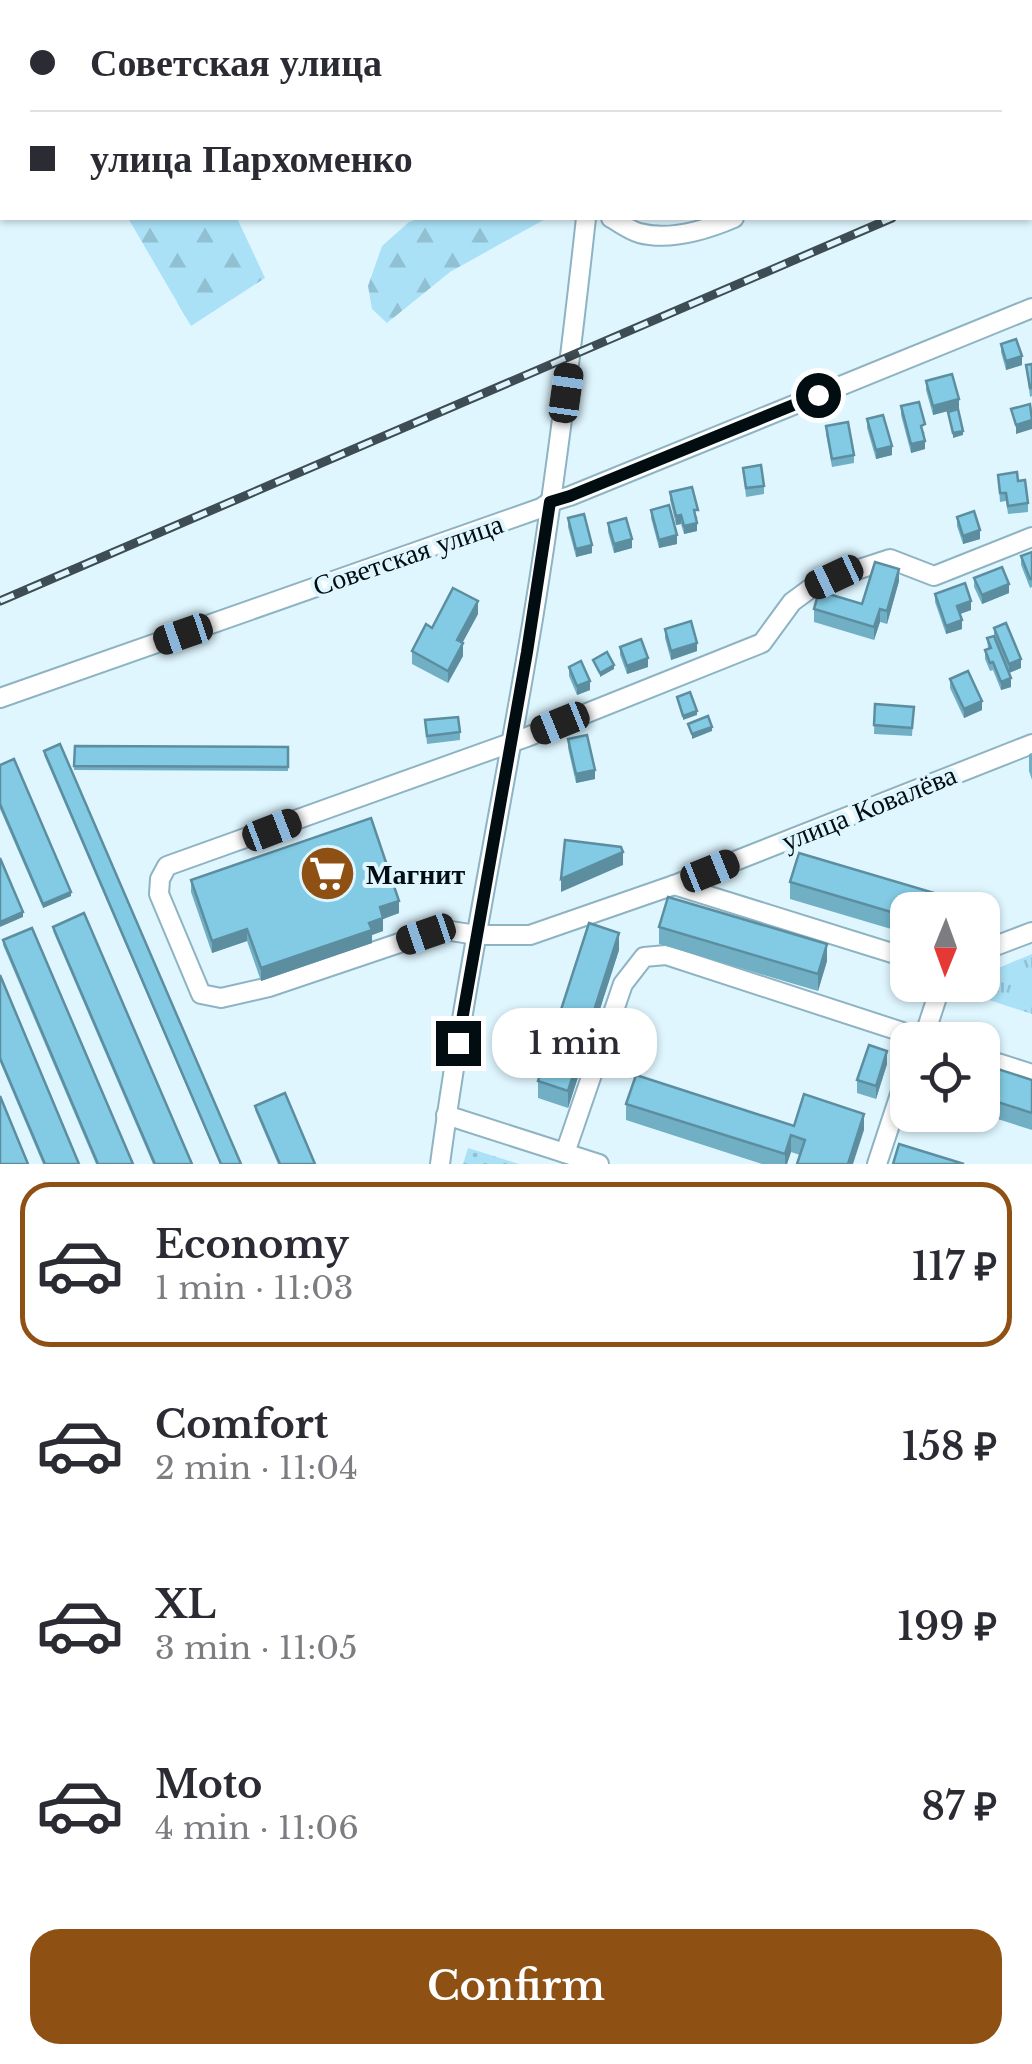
<!DOCTYPE html>
<html lang="en">
<head>
<meta charset="utf-8">
<style>
  :root { --surface:#fff; --page:#f7f7f7; --text:#2b2b33; --muted:#7c7c81; --line:#e1e1e2; --accent:#8e5013 }
  body { margin:0; font-family:"Libre Baskerville",serif; background:var(--page); color:var(--text); height:100vh; display:flex; flex-direction:column; font-size:38px; white-space:nowrap }
  * { box-sizing:border-box; margin:0 }
  p { font-size:32px; color:var(--muted) }
  .icon { flex:none; width:55px; height:55px; fill:none; stroke:currentColor; stroke-width:2; stroke-linecap:round; stroke-linejoin:round }
  .map { position:relative; height:1164px; overflow:hidden }
  .drawer { display:flex; flex-direction:column; background:var(--surface); flex:1 }
  .drawer>* { flex:none }
  .banner { position:absolute; left:0px; top:0px; width:1032px; height:220px; box-shadow:0 2px 8px #0004; display:grid; align-content:center; height:220px; padding:0 30px; background:var(--surface) }
  .needle { width:65px; rotate:181deg }
  .tools { position:absolute; left:890px; top:892px; display:grid; gap:20px }
  .tools a { display:grid; place-items:center; width:110px; height:110px; border-radius:20px; background:var(--surface); box-shadow:0 2px 8px #0004; font-size:50px }
  .end { position:absolute; width:45px; height:45px; margin:-22px; border:12px solid #020d12; background:#fff; box-shadow:0 0 0 5px #fff }
  .from { border-radius:50% }
  .bubble { position:absolute; height:70px; border-radius:30px; background:var(--surface); box-shadow:0 2px 8px #0004; font-size:32px; font-weight:600; line-height:70px; text-align:center }
  .car { position:absolute; width:30px; height:60px; margin:-30px -15px; border-radius:12px; box-shadow:0 0 8px 2px #0007; background:linear-gradient(#222 24%,#8ab4d8 0 40%,#222 0 76%,#8ab4d8 0 86%,#222 0) }
  .banner b { display:flex; align-items:center; gap:35px; height:95px; font-size:38px }
  .banner b+b { border-top:2px solid var(--line) }
  .banner i { width:25px; height:25px; background:var(--text) }
  ul { padding:18px 0 0; list-style:none }
  li { display:flex; align-items:center; gap:30px; height:165px; margin:0 20px 15px; padding:0 10px; border:5px solid transparent; border-radius:30px }
  li div { flex:1 }
  li b { display:block; font-size:38px }
  li em { font-style:normal; font-weight:600 }
  li.active { border-color:var(--accent) }
  li>.icon { width:90px; height:90px; stroke-width:1.5 }
  .action { display:flex; gap:20px; margin-top:auto; padding:20px 30px }
  .action a { flex:1; height:115px; border-radius:30px; background:var(--accent); color:#fff; font-size:40px; font-weight:600; line-height:115px; text-align:center }
  .map>svg:first-child { display:block }
  .grass { fill:url(#grass-dots) }
  .forest { fill:url(#forest-firs) }
  .park { fill:url(#park-tufts) }
  .lines { fill:none; stroke-linecap:round; stroke-linejoin:round }
  .minor-casing { stroke:#8eb3c2; stroke-width:22 }
  .minor { stroke:#fff; stroke-width:18 }
  .rail-casing { stroke:#3e4d53; stroke-width:9 }
  .rail { stroke:#dff6ff; stroke-width:5; stroke-dasharray:15; stroke-linecap:butt }
  .wall { fill:#71afc5 }
  .shaded-wall { fill:#5c8ea0 }
  .building { fill:#83cbe5; stroke:#5c8ea0; stroke-width:2.5 }
  .route { stroke:#020d12; stroke-width:12 }
  .labels { text-anchor:middle; dominant-baseline:central; stroke-width:8; stroke-linejoin:round; paint-order:stroke }
  .street-label { font-size:28px; fill:#020d12; stroke:#dff6ff }
  .poi-label { font-size:28px; font-weight:bold; fill:#020d12; stroke:#dff6ff; text-anchor:start }
</style>
</head>
<body>
<div class="map">
<svg width="1032" height="1164" viewBox="0 0 1032 1164">
  <defs>
    <pattern id="grass-dots" width="8" height="8" patternUnits="userSpaceOnUse" patternTransform="scale(2.5)"><rect width="8" height="8" fill="#aae1f7"/><path d="M2 2h.1M6 6h.1" fill="none" stroke="#91c0d3" stroke-width="1.8" stroke-linecap="round"/></pattern>
    <pattern id="forest-firs" width="22" height="20" patternUnits="userSpaceOnUse" patternTransform="scale(2.5)"><rect width="22" height="20" fill="#aae1f7"/><path d="M5 1l3.5 6h-7zM16 11l3.5 6h-7z" fill="#91c0d3"/></pattern>
    <pattern id="park-tufts" width="24" height="20" patternUnits="userSpaceOnUse" patternTransform="scale(2.5)"><rect width="24" height="20" fill="#aae1f7"/><path d="M3 7l-1-3M5 7V3M7 7l1-3M15 17l-1-3M17 17v-4M19 17l1-3" fill="none" stroke="#91c0d3"/></pattern>
  </defs>
  <rect width="100%" height="100%" fill="#dff6ff"/>
  <path class="grass" d="M468 1148 519 1164H463Z"/>
  <g class="forest">
    <path d="M417 0H594V2H418Z"/>
    <path d="M128 218H237L265 278 191 326Z"/>
    <path d="M421 218H547L450 272 387 323 372 309 368 286 382 246 409 222Z"/>
  </g>
  <path class="park" d="M1032 954V1014L983 998 996 969Z"/>
  <g class="lines">
    <defs>
      <g id="minor">
        <path d="M600 2V0"/>
        <path d="M1023 2 1027 0"/>
        <path d="M611 218C620 223 629 230 639 233 669 241 706 230 734 218"/>
        <path d="M1032 537 934 576 890 559 835 577 811 588 792 602 762 643 527 737 167 866 160 879 159 894 201 994 221 998 269 987 426 934 445 930 476 935H530L674 885 1032 744"/>
        <path d="M0 698 541 508 550 502 570 496 1032 308"/>
        <path d="M674 885 908 958"/>
        <path d="M982 951 1032 932"/>
        <path d="M923 1040 941 985"/>
        <path d="M982 1058 1032 1074"/>
        <path d="M446 1115 599 1164"/>
        <path d="M565 1153 623 984 644 957 666 955 927 1040"/>
        <path d="M440 1164C463 993 498 824 527 654 552 510 570 364 586 218"/>
        <path d="M877 1164 908 1070"/>
      </g>
    </defs>
    <use href="#minor" class="minor-casing"/>
    <use href="#minor" class="minor"/>
    <defs>
      <g id="rail">
        <path d="M1030 158 1032 157"/>
        <path d="M0 601 892 218"/>
      </g>
    </defs>
    <use href="#rail" class="rail-casing"/>
    <use href="#rail" class="rail"/>
  </g>
  <g class="wall">
    <path d="M1001 344 1022 365 1006 370 1001 352Z"/>
    <path d="M1032 364V396L1030 397 1026 365Z"/>
    <path d="M926 381 959 408 933 415 926 390Z"/>
    <path d="M901 406 925 433 923 434 925 449 911 453 901 415Z"/>
    <path d="M867 419 892 455 876 459 867 428Z"/>
    <path d="M826 426 854 455V463L832 467 826 434Z"/>
    <path d="M743 468 764 486V494L746 497Z"/>
    <path d="M998 475 1018 481 1028 503V512L1008 514 1006 501 1000 502Z"/>
    <path d="M670 492 698 518H696L697 531 684 534 681 524 676 525 670 500Z"/>
    <path d="M651 510 677 544 659 548 651 518Z"/>
    <path d="M957 517 980 539 963 544 957 526Z"/>
    <path d="M568 518 592 553 576 557 568 527Z"/>
    <path d="M608 523 632 548 614 553 608 532Z"/>
    <path d="M1032 552V587L1030 588 1021 565V556Z"/>
    <path d="M974 578 1009 593 982 604 974 587Z"/>
    <path d="M899 581 887 624 880 622 874 640 814 622V609L862 604Z"/>
    <path d="M935 594 971 610 960 614 962 629 946 634 935 602Z"/>
    <path d="M478 614 462 643 463 656 448 683 412 664V651L432 628Z"/>
    <path d="M994 628 1021 668 1009 673 1011 687 1001 690 993 670 990 671 985 659V650L988 649 987 638 994 636Z"/>
    <path d="M665 629 697 651 671 660 665 638Z"/>
    <path d="M620 647 648 667 627 674 620 655Z"/>
    <path d="M569 667 590 690 577 695 569 676Z"/>
    <path d="M950 679 982 710 964 718 950 688Z"/>
    <path d="M875 704 914 707 912 736 874 734Z"/>
    <path d="M425 720 460 732V740L427 744Z"/>
    <path d="M568 739 595 779 576 783 568 748Z"/>
    <path d="M75 746 288 747V771L74 770Z"/>
    <path d="M44 751 241 1164H220L44 755Z"/>
    <path d="M1032 753V780L1029 771V754Z"/>
    <path d="M0 765 71 896 43 908 0 809Z"/>
    <path d="M191 880 399 913 383 919V931L372 935V943L261 981 247 941 212 953 191 892Z"/>
    <path d="M790 882 958 910H908V934L790 899Z"/>
    <path d="M53 927 192 1164H153L53 931Z"/>
    <path d="M659 927 827 961 818 991 659 944Z"/>
    <path d="M3 940 133 1164H96L3 945Z"/>
    <path d="M619 950 568 1108 538 1098V1081Z"/>
    <path d="M0 975 79 1164H43L0 1062Z"/>
    <path d="M887 1064 876 1099 857 1093V1080Z"/>
    <path d="M982 1064 1032 1080V1130L982 1114Z"/>
    <path d="M626 1104 794 1126 864 1130 800 1155 791 1152 787 1164H762L626 1120Z"/>
    <path d="M255 1106 315 1164H278L255 1110Z"/>
  </g>
  <g class="shaded-wall">
    <path d="M1022 356V365L1006 370V361Z"/>
    <path d="M959 399V408L933 415V406Z"/>
    <path d="M1032 420V429L1016 434V425Z"/>
    <path d="M963 431V435L953 438V433Z"/>
    <path d="M925 441V449L911 453V444Z"/>
    <path d="M892 446V455L876 459V450Z"/>
    <path d="M681 515V524L676 525V516Z"/>
    <path d="M697 523V531L684 534V526Z"/>
    <path d="M980 530V539L963 544V536Z"/>
    <path d="M677 535V544L659 548V540Z"/>
    <path d="M632 539V548L614 553V544Z"/>
    <path d="M592 545V553L576 557V549Z"/>
    <path d="M899 569V581L887 624V611Z"/>
    <path d="M1009 584V593L982 604V595Z"/>
    <path d="M478 601V614L457 653V640Z"/>
    <path d="M971 601V610L957 615V606Z"/>
    <path d="M880 609V622L874 640V627Z"/>
    <path d="M962 620V629L946 634V626Z"/>
    <path d="M463 643V656L448 683V671Z"/>
    <path d="M697 643V651L671 660V651Z"/>
    <path d="M648 658V667L627 674V666Z"/>
    <path d="M1021 659V668L1009 673V664Z"/>
    <path d="M614 665V669L600 677V673Z"/>
    <path d="M1011 678V687L1001 690V682Z"/>
    <path d="M590 681V690L577 695V686Z"/>
    <path d="M982 701V710L964 718V709Z"/>
    <path d="M697 711V715L683 720V716Z"/>
    <path d="M712 727V731L692 739V734Z"/>
    <path d="M595 770V779L576 783V774Z"/>
    <path d="M623 852V865L561 892V879Z"/>
    <path d="M71 892V896L43 908V904Z"/>
    <path d="M399 901V913L383 919V931L372 935V943L261 981V968L369 923 380 907Z"/>
    <path d="M23 912V917L0 927V922Z"/>
    <path d="M247 929V941L212 953V941Z"/>
    <path d="M619 933V950L568 1108V1091Z"/>
    <path d="M827 944V961L818 991V974Z"/>
    <path d="M887 1051V1064L876 1099V1086Z"/>
    <path d="M864 1114V1130L853 1164H848Z"/>
    <path d="M791 1135V1152L787 1164H785V1154Z"/>
  </g>
  <g class="building">
    <path d="M1016 339 1022 356 1006 361 1001 344Z"/>
    <path d="M1032 364V388H1030L1026 365Z"/>
    <path d="M952 374 959 399 933 406 926 381Z"/>
    <path d="M919 402 925 424 921 426 925 441 911 444 901 406Z"/>
    <path d="M1030 404 1032 420 1016 425 1011 409Z"/>
    <path d="M958 409 963 431 953 433 948 412Z"/>
    <path d="M883 415 892 446 876 450 867 419Z"/>
    <path d="M848 422 854 455 832 459 826 426Z"/>
    <path d="M761 465 764 486 746 488 743 468Z"/>
    <path d="M1017 472 1018 481 1025 480 1028 503 1008 506 1006 493H1000L998 475Z"/>
    <path d="M692 487 698 510H694L697 523 684 526 681 515 676 516 670 492Z"/>
    <path d="M669 505 677 535 659 540 651 510Z"/>
    <path d="M974 511 980 530 963 536 957 517Z"/>
    <path d="M584 514 592 545 576 549 568 518Z"/>
    <path d="M626 518 632 539 614 544 608 523Z"/>
    <path d="M1032 552V579H1030L1021 556Z"/>
    <path d="M875 562 899 569 887 611 880 609 874 627 814 609 819 591 862 604Z"/>
    <path d="M1002 567 1009 584 982 595 974 578Z"/>
    <path d="M965 583 971 601 957 606 962 620 946 626 935 594Z"/>
    <path d="M453 588 478 601 457 640 463 643 448 671 412 651 426 624 432 628Z"/>
    <path d="M691 621 697 643 671 651 665 629Z"/>
    <path d="M1006 623 1021 659 1009 664 994 628Z"/>
    <path d="M994 636 1011 678 1001 682 993 662 990 663 985 650 991 648 987 638Z"/>
    <path d="M641 639 648 658 627 666 620 647Z"/>
    <path d="M607 652 614 665 600 673 593 660Z"/>
    <path d="M581 661 590 681 577 686 569 667Z"/>
    <path d="M968 671 982 701 964 709 950 679Z"/>
    <path d="M690 692 697 711 683 716 677 697Z"/>
    <path d="M875 704 914 707 912 728 874 725Z"/>
    <path d="M708 716 712 727 692 734 688 724Z"/>
    <path d="M458 717 460 732 427 736 425 720Z"/>
    <path d="M587 735 595 770 576 774 568 739Z"/>
    <path d="M60 744 241 1164H221L44 751Z"/>
    <path d="M75 746 288 747V767L74 766Z"/>
    <path d="M14 759 71 892 43 904 0 804V765Z"/>
    <path d="M371 818 399 901 380 907 383 918 369 923 372 930 261 968 247 929 212 941 191 880Z"/>
    <path d="M565 840 621 847 623 852 561 879Z"/>
    <path d="M799 853 958 900 955 910H908V917L790 882Z"/>
    <path d="M0 858 23 912 0 922Z"/>
    <path d="M668 897 827 944 818 974 659 927Z"/>
    <path d="M84 913 192 1164H155L53 927Z"/>
    <path d="M589 923 619 933 568 1091 538 1081Z"/>
    <path d="M32 928 133 1164H98L3 940Z"/>
    <path d="M0 975 79 1164H45L0 1058Z"/>
    <path d="M869 1045 887 1051 876 1086 857 1080Z"/>
    <path d="M982 1064 1032 1080V1113L982 1097Z"/>
    <path d="M636 1075 794 1126 804 1094 864 1114 848 1164H797L805 1140 791 1135 785 1154 626 1104Z"/>
    <path d="M285 1093 315 1164H280L255 1106Z"/>
    <path d="M0 1096 28 1164H0Z"/>
    <path d="M899 1144 964 1164H893Z"/>
  </g>
  <g class="lines">
    <path class="route" d="M458 1043 527 652 550 502 570 496 818 395"/>
  </g>
  <defs>
    <symbol id="supermarket-disc" viewBox="-11 -11 22 22"><circle r="9.5" fill="#8e5013" stroke="#dff6ff"/><path d="M-6-5.5h2.5l.6 2H6L4.5 2H-2.5L-4.4-4H-6ZM-1.5 3.2a1.3 1.3 0 1 0 .1 0ZM3 3.2a1.3 1.3 0 1 0 .1 0Z" fill="#fff"/></symbol>
  </defs>
  <g fill-rule="evenodd">
    <use href="#supermarket-disc" x="296" y="842" width="63" height="63"/>
  </g>
  <g class="labels">
    <g class="street-label">
      <text transform="translate(408 555) rotate(-19)">Советская улица</text>
      <text transform="translate(869 808) rotate(-22)">улица Ковалёва</text>
    </g>
    <g class="poi-label">
      <text x="366" y="874">Магнит</text>
    </g>
  </g>
</svg>
<div class="tools">
<a><svg class="needle" viewBox="-14 -14 28 28"><path d="M0-13l5 13h-10z" fill="#e53935"/><path d="M0 13l5-13h-10z" fill="#7c7c81"/></svg></a>
<a><svg class="icon" aria-label="locate" viewBox="0 0 24 24"><circle cx="12" cy="12" r="6"/><path d="M12 2v4M12 18v4M2 12h4M18 12h4"/></svg></a>
</div>
<i class="end from" style="left:818px;top:395px"></i>
<i class="end" style="left:458px;top:1043px"></i>
<div class="bubble" style="left:492px;top:1008px;width:165px">1 min</div>
<i class="car" style="left:566px;top:393px;rotate:8deg"></i>
<i class="car" style="left:834px;top:577px;rotate:245deg"></i>
<i class="car" style="left:183px;top:634px;rotate:251deg"></i>
<i class="car" style="left:560px;top:723px;rotate:248deg"></i>
<i class="car" style="left:272px;top:830px;rotate:69deg"></i>
<i class="car" style="left:710px;top:871px;rotate:68deg"></i>
<i class="car" style="left:426px;top:934px;rotate:251deg"></i>
<div class="banner">
<b><i class="from"></i>Советская улица</b>
<b><i></i>улица Пархоменко</b>
</div>
</div>
<section class="drawer">
<ul>
<li class="active"><svg class="icon" aria-label="car" viewBox="0 0 24 24"><path d="M5 17H2v-5l4-1 3-4h7l3 4 3 1v5h-3M9 17h6M6 11h13"/><circle cx="7" cy="17" r="2"/><circle cx="17" cy="17" r="2"/></svg><div><b>Economy</b><p>1 min · 11:03</p></div><em>117 ₽</em></li>
<li><svg class="icon" aria-label="car" viewBox="0 0 24 24"><path d="M5 17H2v-5l4-1 3-4h7l3 4 3 1v5h-3M9 17h6M6 11h13"/><circle cx="7" cy="17" r="2"/><circle cx="17" cy="17" r="2"/></svg><div><b>Comfort</b><p>2 min · 11:04</p></div><em>158 ₽</em></li>
<li><svg class="icon" aria-label="car" viewBox="0 0 24 24"><path d="M5 17H2v-5l4-1 3-4h7l3 4 3 1v5h-3M9 17h6M6 11h13"/><circle cx="7" cy="17" r="2"/><circle cx="17" cy="17" r="2"/></svg><div><b>XL</b><p>3 min · 11:05</p></div><em>199 ₽</em></li>
<li><svg class="icon" aria-label="car" viewBox="0 0 24 24"><path d="M5 17H2v-5l4-1 3-4h7l3 4 3 1v5h-3M9 17h6M6 11h13"/><circle cx="7" cy="17" r="2"/><circle cx="17" cy="17" r="2"/></svg><div><b>Moto</b><p>4 min · 11:06</p></div><em>87 ₽</em></li>
</ul>
<div class="action"><a>Confirm</a></div>
</section>
</body>
</html>
